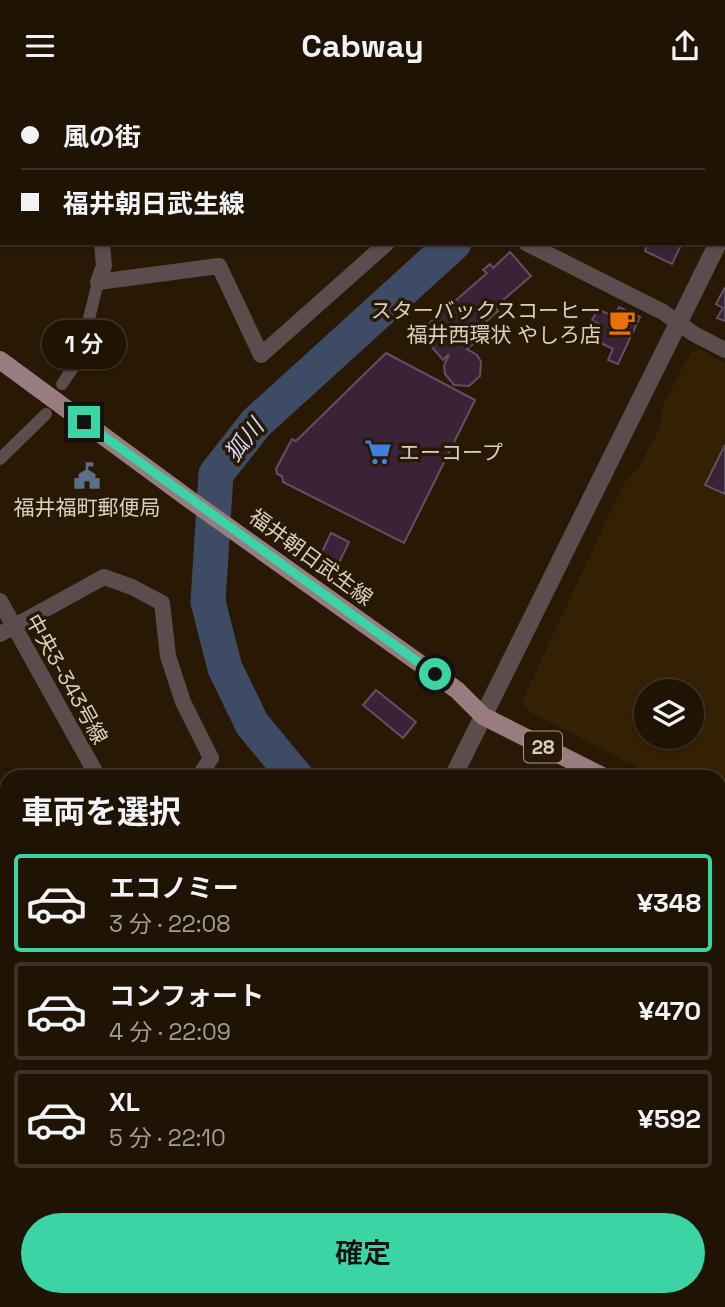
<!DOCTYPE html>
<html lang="ja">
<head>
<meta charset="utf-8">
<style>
  :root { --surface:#1f1303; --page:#2c2012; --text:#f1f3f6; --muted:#a19e9a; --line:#3c3225; --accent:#3ad4a5 }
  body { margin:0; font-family:"Space Grotesk","Noto Sans JP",sans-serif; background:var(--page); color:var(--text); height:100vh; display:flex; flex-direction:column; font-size:26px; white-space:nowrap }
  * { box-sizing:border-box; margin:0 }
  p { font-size:23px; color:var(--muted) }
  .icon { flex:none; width:38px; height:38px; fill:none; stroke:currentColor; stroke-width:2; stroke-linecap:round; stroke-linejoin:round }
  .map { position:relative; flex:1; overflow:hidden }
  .sheet { position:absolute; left:0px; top:679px; width:726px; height:537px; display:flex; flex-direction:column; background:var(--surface); border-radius:21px 21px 0 0; box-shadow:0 2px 5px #0004,0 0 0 2px var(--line) }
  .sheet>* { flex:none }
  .top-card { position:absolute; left:0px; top:0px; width:726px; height:154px; box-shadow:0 2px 5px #0004,0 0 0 2px var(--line); display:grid; align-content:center; height:154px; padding:0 21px; background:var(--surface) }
  .tools { position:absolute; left:634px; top:588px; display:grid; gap:14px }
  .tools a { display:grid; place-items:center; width:70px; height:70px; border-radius:50%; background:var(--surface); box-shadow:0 2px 5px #0004,0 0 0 2px var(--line); font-size:35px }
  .end { position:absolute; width:32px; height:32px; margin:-16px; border:9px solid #3ad4a5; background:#111; box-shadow:0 0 0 4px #111 }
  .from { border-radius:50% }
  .bubble { position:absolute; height:49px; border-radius:24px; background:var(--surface); box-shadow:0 2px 5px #0004,0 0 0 2px var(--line); font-size:23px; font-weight:600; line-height:49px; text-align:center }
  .top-card b { display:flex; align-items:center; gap:24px; height:66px; font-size:26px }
  .top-card b+b { border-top:2px solid var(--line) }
  .top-card i { width:18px; height:18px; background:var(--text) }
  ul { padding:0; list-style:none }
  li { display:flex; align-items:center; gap:21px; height:98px; margin:0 14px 10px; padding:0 7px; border:4px solid var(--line); border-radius:7px }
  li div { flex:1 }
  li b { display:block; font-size:26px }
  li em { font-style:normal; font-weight:600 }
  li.on { border-color:var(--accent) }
  li>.icon { width:63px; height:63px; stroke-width:1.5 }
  h2 { padding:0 21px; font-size:32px; line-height:84px }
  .cta { display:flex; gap:14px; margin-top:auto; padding:14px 21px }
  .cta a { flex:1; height:80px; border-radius:42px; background:var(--accent); color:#111; font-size:28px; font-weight:600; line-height:80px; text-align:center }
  header { display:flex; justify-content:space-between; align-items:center; height:91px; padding:0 21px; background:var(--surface); font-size:32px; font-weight:600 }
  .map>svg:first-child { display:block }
  .built { fill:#342003; fill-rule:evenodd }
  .green { fill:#373820 }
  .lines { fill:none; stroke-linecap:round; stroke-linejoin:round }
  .river { stroke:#3d4b65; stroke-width:35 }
  .building { fill:#3a2337; stroke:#644e62; stroke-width:2 }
  .pedestrian { stroke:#5b4d4e; stroke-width:12 }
  .minor { stroke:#5b4d4e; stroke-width:16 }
  .tertiary { stroke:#5b4d4e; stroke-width:18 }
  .primary { stroke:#997c80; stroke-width:18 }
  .route { stroke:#3ad4a5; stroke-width:9 }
  .labels { text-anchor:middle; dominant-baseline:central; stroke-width:7; stroke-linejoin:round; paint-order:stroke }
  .shield { fill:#291904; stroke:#a59889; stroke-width:2 }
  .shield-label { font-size:19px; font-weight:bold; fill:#dacfc2 }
  .poi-label { font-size:21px; fill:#dacfc2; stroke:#291904; text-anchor:end }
  .street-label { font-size:21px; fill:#dacfc2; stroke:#291904 }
  .water-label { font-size:23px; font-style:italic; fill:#ccdcfb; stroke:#291904 }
</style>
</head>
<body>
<header><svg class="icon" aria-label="menu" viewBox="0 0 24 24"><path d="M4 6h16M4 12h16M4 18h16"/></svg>Cabway<svg class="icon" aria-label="share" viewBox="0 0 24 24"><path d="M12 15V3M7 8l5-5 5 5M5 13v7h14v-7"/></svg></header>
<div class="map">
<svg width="725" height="1216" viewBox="0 0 725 1216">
  <rect width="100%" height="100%" fill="#291904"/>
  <path class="built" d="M699 258 725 272V722L719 719V686H656L530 621 523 612V608L623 394 640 374 660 336 662 316 691 261ZM646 600H691V646H646Z"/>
  <path class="green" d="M71 0H322L73 2Z"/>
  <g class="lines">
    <g class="river">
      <path d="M615 2 616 0"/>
      <path d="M296 686 252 633 225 577 208 511 216 383 256 332 454 152"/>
      <path d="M719 1036 725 1042"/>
    </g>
  </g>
  <g class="building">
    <path d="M648 152H682L672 173 645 160Z"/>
    <path d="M510 161 531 185 495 216 498 220 480 236 485 243 467 258 477 264 481 271 480 285 469 295 454 294 445 283 444 275 449 263 443 269 419 241 439 224 437 220 443 215 446 218 487 182 483 179 490 173 493 177Z"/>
    <path d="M725 196V230L717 227 723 217 716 213Z"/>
    <path d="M619 216 640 226 618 273 608 269 613 258 595 249 602 235 592 229 598 218 614 226Z"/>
    <path d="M386 262 475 309 404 452 283 391 282 385 277 383 276 378 292 348 296 350Z"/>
    <path d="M725 354V403L705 394Z"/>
    <path d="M331 442 349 451 338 474 320 465Z"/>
    <path d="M376 599 416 631 403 647 363 614Z"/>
    <path d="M110 1209H136L132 1216H120Z"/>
  </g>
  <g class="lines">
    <g class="pedestrian">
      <path d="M62 293 79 268 98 191"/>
      <path d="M0 368 46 323"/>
    </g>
    <g class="minor">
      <path d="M491 2 493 0"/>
      <path d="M724 70H725"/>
      <path d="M0 99 2 98"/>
      <path d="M102 152 104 175 98 191 219 175 261 264 387 152"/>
      <path d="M526 152 663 221 694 243 725 259"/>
      <path d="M0 510 98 686"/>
      <path d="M0 543 104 486 132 496 162 512 168 565 183 611 211 667 199 686"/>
      <path d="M0 814 7 806"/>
      <path d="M719 868 725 857"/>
      <path d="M719 930 725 934"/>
      <path d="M0 1048 7 1054"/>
      <path d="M719 1093 725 1100"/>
      <path d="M0 1133 7 1121"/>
      <path d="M719 1139 725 1132"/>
      <path d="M393 1209 400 1216"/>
      <path d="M690 1209 698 1216"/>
      <path d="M356 1216 360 1209"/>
      <path d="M624 1216 629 1209"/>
      <path d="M658 1216 663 1209"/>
    </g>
    <g class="tertiary">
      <path d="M724 139 725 138"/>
      <path d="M453 686 718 152"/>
      <path d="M240 1209 246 1216"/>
      <path d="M545 1209 552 1216"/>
      <path d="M163 1216 168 1209"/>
    </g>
    <g class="primary">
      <path d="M0 269 189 408 457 599 483 625 604 686"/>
      <path d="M719 744 725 747"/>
    </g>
  </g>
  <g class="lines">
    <path class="route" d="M84 331 435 583"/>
  </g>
  <defs>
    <symbol id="cafe-bare" viewBox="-9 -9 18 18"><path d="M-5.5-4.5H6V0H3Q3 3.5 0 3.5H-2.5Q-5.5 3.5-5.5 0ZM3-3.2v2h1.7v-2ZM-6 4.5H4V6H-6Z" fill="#e8710a" stroke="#291904" stroke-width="2.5" paint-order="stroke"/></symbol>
    <symbol id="supermarket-bare" viewBox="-9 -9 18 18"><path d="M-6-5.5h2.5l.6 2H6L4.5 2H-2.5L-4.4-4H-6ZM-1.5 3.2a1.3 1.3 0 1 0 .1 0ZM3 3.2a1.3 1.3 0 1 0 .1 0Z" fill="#3f7fe0" stroke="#291904" stroke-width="2.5" paint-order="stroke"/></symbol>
    <symbol id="civic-bare" viewBox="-9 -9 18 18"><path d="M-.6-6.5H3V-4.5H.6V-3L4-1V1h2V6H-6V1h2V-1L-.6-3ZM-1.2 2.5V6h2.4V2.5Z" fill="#5c6f8a" stroke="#291904" stroke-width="2.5" paint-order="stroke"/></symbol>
  </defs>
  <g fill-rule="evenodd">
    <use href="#cafe-bare" x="603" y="212" width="38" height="38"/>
    <use href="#supermarket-bare" x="359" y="342" width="38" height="38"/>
    <use href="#civic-bare" x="68" y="366" width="38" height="38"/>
  </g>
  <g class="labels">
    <rect class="shield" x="524" y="640.5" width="38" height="31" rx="5"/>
    <g class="shield-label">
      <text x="543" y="656">28</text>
    </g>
    <g class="poi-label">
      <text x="601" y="219">スターバックスコーヒー<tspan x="601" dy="24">福井西環状 やしろ店</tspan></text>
      <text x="399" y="361" text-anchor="start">エーコープ</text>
      <text x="87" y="416" text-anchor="middle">福井福町郵便局</text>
    </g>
    <g class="street-label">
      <text transform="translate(311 466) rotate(36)">福井朝日武生線</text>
      <text transform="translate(67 588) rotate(61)">中央3-343号線</text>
    </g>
    <g class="water-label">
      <text transform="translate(244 349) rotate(-51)">狐川</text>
    </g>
  </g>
</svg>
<div class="tools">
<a><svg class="icon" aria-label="layers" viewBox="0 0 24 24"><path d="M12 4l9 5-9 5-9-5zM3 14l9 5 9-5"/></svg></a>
</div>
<i class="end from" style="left:435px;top:583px"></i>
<i class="end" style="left:84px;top:331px"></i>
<div class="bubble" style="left:42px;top:229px;width:84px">1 分</div>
<div class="top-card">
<b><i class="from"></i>風の街</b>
<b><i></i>福井朝日武生線</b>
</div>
<section class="sheet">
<h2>車両を選択</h2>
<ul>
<li class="on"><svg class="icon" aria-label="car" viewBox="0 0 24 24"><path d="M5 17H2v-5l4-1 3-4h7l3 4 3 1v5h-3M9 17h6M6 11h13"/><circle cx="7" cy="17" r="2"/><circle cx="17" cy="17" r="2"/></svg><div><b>エコノミー</b><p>3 分 · 22:08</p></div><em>¥348</em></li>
<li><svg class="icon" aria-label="car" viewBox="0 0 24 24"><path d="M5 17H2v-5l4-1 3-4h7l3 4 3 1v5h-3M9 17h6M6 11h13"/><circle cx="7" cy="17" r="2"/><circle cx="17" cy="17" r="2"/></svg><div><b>コンフォート</b><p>4 分 · 22:09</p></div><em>¥470</em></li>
<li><svg class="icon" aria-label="car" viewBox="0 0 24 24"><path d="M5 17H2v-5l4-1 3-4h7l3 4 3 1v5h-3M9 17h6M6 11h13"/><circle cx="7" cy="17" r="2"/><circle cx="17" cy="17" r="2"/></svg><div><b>XL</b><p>5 分 · 22:10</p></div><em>¥592</em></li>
</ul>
<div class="cta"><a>確定</a></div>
</section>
</div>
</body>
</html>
